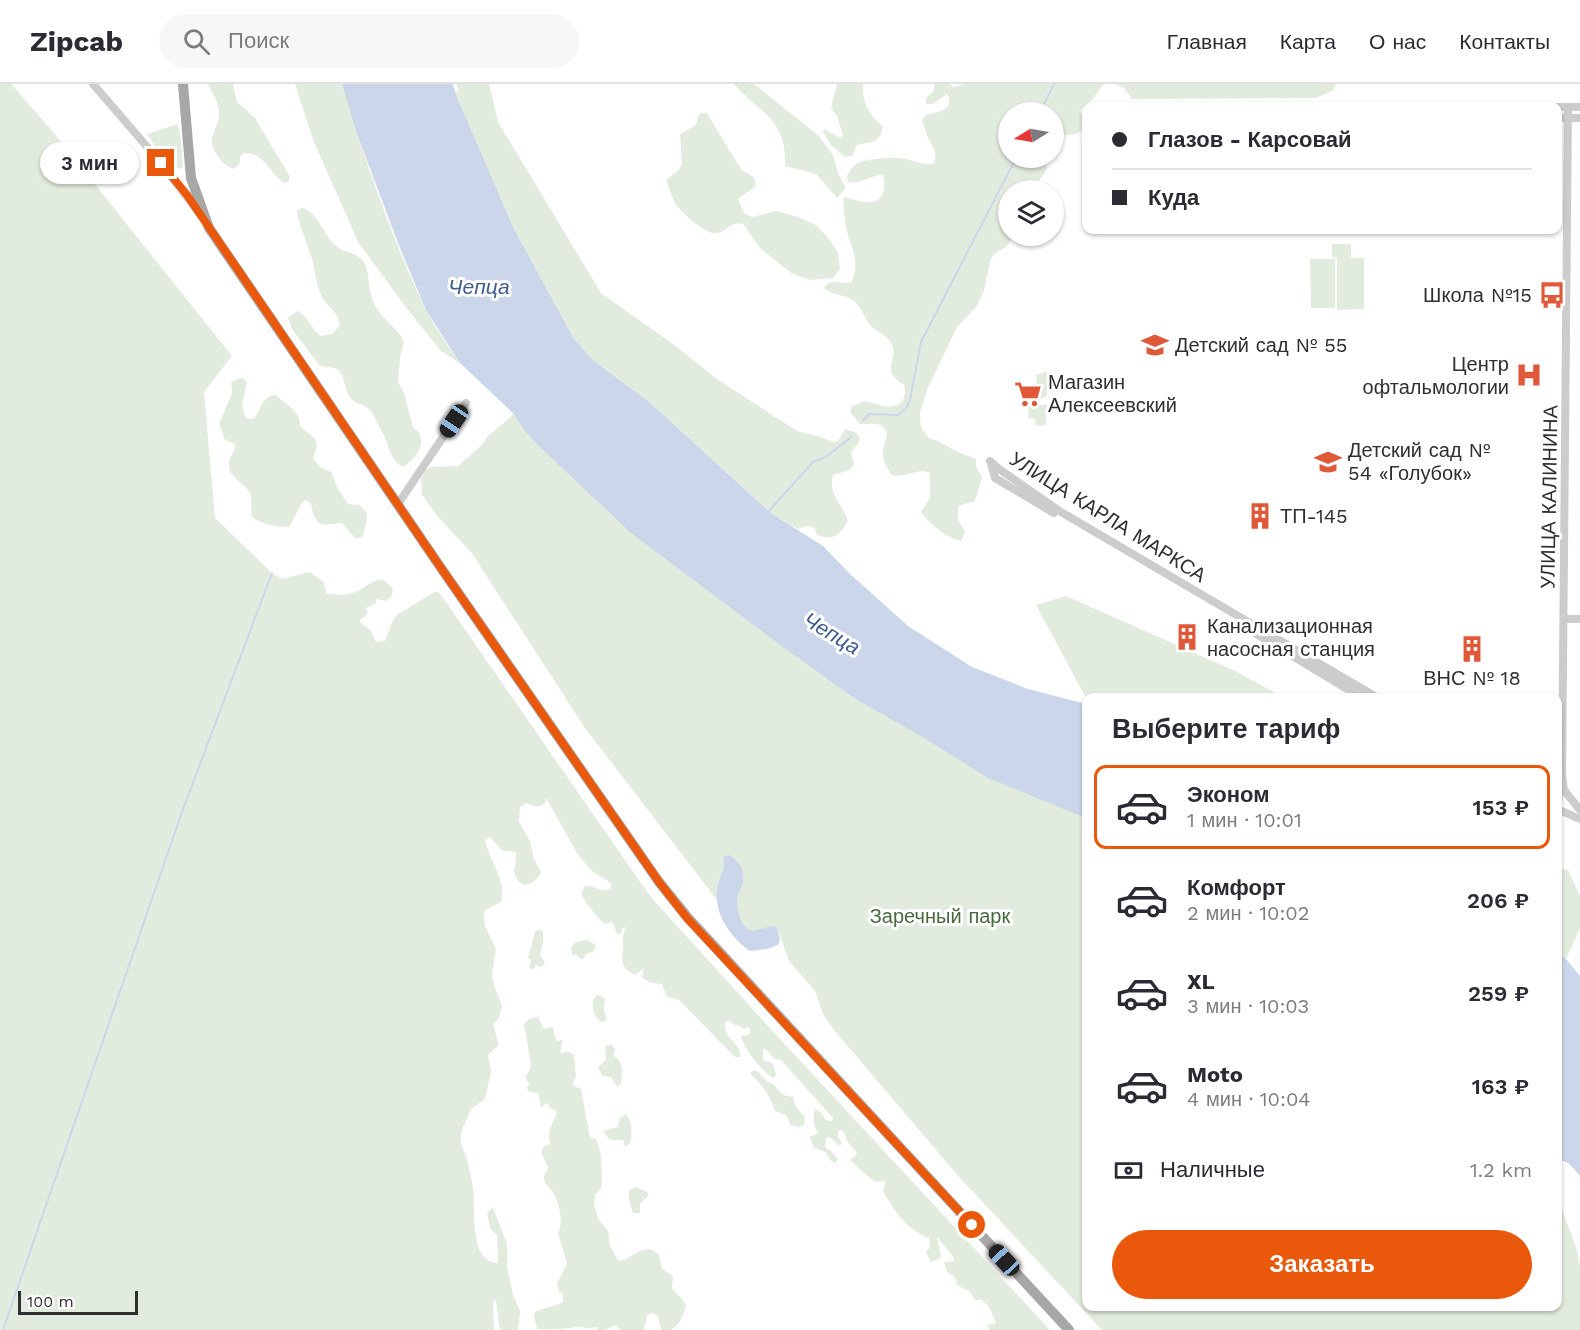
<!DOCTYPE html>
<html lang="ru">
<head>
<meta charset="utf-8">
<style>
  :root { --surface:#fff; --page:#f7f7f7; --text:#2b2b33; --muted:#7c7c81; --line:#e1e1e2; --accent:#ea580c }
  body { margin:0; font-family:"Work Sans",sans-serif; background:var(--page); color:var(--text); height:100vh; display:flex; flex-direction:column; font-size:22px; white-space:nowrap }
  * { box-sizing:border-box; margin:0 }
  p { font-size:20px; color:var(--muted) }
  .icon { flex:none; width:33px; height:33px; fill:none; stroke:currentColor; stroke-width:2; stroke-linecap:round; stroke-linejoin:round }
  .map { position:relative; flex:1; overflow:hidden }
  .details { position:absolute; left:1082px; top:609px; width:480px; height:618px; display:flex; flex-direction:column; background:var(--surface); border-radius:12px; box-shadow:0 2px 4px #0004 }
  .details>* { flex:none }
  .top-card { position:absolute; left:1082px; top:18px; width:480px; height:132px; border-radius:12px; box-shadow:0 2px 4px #0004; display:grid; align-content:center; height:132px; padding:0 30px; background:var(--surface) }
  .needle { width:39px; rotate:259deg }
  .fabs { position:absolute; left:998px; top:18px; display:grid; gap:12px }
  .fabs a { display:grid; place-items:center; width:66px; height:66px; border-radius:50%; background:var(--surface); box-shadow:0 2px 4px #0004; font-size:30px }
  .scale { position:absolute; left:18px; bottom:15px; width:120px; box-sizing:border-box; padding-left:6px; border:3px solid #2f2f2f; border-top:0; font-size:16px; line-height:21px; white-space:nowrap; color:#2f2f2f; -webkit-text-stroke:4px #fff; paint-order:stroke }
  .end { position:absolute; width:27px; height:27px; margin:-14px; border:8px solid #ea580c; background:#fff; box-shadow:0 0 0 3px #fff }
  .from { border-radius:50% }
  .bubble { position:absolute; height:42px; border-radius:21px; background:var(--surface); box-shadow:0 2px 4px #0004; font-size:20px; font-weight:600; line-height:42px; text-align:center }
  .car { position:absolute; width:18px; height:36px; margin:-18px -9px; border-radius:8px; box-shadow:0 0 4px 2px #0007; background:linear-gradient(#222 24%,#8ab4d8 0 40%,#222 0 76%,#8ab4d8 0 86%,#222 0) }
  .top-card b { display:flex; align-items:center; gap:21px; height:57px; font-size:22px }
  .top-card b+b { border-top:2px solid var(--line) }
  .top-card i { width:15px; height:15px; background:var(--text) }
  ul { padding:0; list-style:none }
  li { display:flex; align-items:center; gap:18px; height:84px; margin:0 12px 9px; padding:0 18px; border:3px solid transparent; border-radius:12px }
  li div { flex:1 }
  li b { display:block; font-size:22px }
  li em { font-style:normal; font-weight:600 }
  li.selected { border-color:var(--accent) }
  li>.icon { width:54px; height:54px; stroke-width:1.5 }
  h2 { padding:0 30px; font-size:27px; line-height:72px }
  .pay { display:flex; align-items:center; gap:15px; height:66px; padding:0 30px; font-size:22px }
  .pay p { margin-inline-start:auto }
  .button { display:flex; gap:12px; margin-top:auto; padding:12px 30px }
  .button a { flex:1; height:69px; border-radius:36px; background:var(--accent); color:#fff; font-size:24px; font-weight:600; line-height:69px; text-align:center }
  header { display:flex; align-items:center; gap:36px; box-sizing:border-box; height:84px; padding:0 30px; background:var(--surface); border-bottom:2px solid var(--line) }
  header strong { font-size:28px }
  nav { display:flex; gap:33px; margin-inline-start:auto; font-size:21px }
  .search { width:420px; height:54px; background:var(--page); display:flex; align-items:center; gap:15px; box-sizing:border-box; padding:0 21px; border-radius:33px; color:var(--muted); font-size:22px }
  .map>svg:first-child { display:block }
  .green { fill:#e2ecde }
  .water { fill:#cbd6eb }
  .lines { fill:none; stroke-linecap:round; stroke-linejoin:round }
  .stream { stroke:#cbd6eb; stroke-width:2 }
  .minor { stroke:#ccc; stroke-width:8 }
  .major { stroke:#a7a7a7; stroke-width:10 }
  .route { stroke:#ea580c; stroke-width:8 }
  .labels { text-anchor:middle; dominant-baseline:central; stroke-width:6; stroke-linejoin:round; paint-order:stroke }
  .poi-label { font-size:20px; fill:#2f2f2f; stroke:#fff; text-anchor:start }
  .street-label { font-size:20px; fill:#2f2f2f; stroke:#fff }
  .park-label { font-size:20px; fill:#47693e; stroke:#fff }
  .water-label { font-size:21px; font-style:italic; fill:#405c8f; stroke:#fff }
</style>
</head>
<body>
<header>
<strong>Zipcab</strong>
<div class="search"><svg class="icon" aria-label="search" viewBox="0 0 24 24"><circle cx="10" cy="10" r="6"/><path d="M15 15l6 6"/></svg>Поиск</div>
<nav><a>Главная</a><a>Карта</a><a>О нас</a><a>Контакты</a></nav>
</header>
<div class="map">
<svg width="1580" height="1246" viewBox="0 0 1580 1246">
  <rect width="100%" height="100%" fill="#fff"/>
  <g class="green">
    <path d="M0 0H11L54 49 232 272 204 308 215 434 272 489 282 495 310 488 324 498 326 509C337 512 350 511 360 506 373 499 381 487 393 506L391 513 386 517 377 515 375 520 366 524 368 530 360 536V538L371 547 376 558 385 557 393 536 397 531 436 507 441 511 650 812 768 942 1050 1246H989L988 1241 996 1239 989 1223 982 1216H975L969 1207 957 1201 955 1193 947 1188 944 1178 955 1177 952 1171 937 1153 941 1174 931 1178 926 1168 930 1163 929 1154C906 1145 895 1128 883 1107L886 1097 876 1098 872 1096 851 1077V1074L857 1071C855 1064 850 1062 847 1057 844 1051 846 1049 841 1046L838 1047V1053L842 1058 840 1062 829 1053 826 1054 825 1063 831 1067 838 1075 835 1079 830 1076 827 1069 813 1063 810 1053 818 1049 814 1040V1025L821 1028 826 1036 832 1037 833 1034 782 977 773 974 769 968 763 965V976L773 979 776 991 774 994C764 990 743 964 741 952L750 950V943L743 945 738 941H734L729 936 725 939C723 955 740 958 741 973H735L679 916 667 913 662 900 652 899 642 894 644 884 635 891C618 881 623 878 623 862 622 854 623 850 626 843L623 844 620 850H617L613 838 604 840C599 834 583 817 581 810L585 802C594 801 599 808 611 805V799L592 787 578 771 546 714 545 719C538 725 533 722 526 719L520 723 519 738 530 757 534 775 541 788C538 795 530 803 521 800 508 786 518 782 516 768L502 766 490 753 485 756C489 776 508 799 501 818L485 826 484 833 485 842 496 865 492 890 494 901 502 922 499 934 493 940 499 961 488 971 491 988 485 1015 471 1025C467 1036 459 1047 461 1059 461 1064 465 1068 466 1072 469 1082 471 1093 473 1104 476 1123 468 1179 498 1179L497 1151 490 1144 487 1128 493 1124 507 1160V1183L513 1211 520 1227 518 1246H500L496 1218 493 1215 494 1246H0Z"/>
    <path d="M208 0H233L237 18 255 34 289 91V97L284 99C269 89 264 68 244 69L240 73V79L234 85C224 82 210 67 212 55 214 45 220 38 219 27 218 18 212 8 208 0Z"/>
    <path d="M295 0H342C365 76 391 153 425 224 435 243 448 261 460 279L441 267 408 226 358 158 314 58Z"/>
    <path d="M456 0H489L498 38 601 209 673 260 717 295 797 347C807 350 824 352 831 358L838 357 845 345 857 349 860 356 851 369 854 380 850 386 833 391C828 411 842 419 848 437 839 452 834 457 817 451L814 443 807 442 798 445 771 429 648 317 594 277 574 255 513 143 452 6 459 7Z"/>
    <path d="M734 0H754L819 52 833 71 838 89 846 104 837 114 816 90 785 82C787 34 760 30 734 0Z"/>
    <path d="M837 0H863C861 16 870 33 883 42 880 60 873 57 857 61L852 72 845 73 830 60 823 48 824 45 840 54 843 52 837 32 831 24Z"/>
    <path d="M934 0H949L954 3 964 0H1104L1091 17 1080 26 1086 42C1078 54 1066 50 1053 52V28H1008V74H1045L1047 85 1033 106H1008V152H1014L1006 163 994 170 990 177 984 207 976 223 957 243 927 306 920 329 921 344 929 354 938 357 958 368 976 375V382L982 394 975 417 958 422V436L965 448 961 457C946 454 929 439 921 428L930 414V389C919 383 904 395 892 391 886 384 883 376 883 368 883 358 893 348 880 341 874 338 867 341 860 340L850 328 852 322 864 317C879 320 890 328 903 317L905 307 904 301C877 285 902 275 890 257 885 251 878 248 872 243 864 235 862 223 853 216 845 210 834 213 824 204 830 194 841 200 851 199 861 177 851 165 846 143 844 133 844 124 843 114L846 113C868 122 890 122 883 91 871 90 861 101 848 98L847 92C849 88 852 83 855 81 862 74 896 73 906 75 916 77 922 81 933 80 940 69 930 61 927 51 925 46 924 41 922 36L926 31C937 28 956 26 947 10L933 20H926V14L934 7Z"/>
    <path d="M1116 0H1336L1332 7 1316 14 1132 15 1124 4Z"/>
    <path d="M700 29H707L737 79 743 87 754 93 756 102 738 115 744 129 752 133 776 127 798 133 816 141 829 155 838 169 840 185 833 194 810 196 791 189 760 164 743 140C731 137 728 146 718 149 708 153 682 129 676 121 672 115 670 106 667 99V95L678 87 682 80 680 50 695 42Z"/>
    <path d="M178 40 181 56 183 83 180 85 166 80 147 50Z"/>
    <path d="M302 124C318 128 323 150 335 161 344 170 358 167 365 180 370 191 368 205 373 217 381 236 396 242 404 257L400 274 398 298 404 309 413 343C430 356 417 373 404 383 390 378 389 360 382 348 378 341 374 330 368 324 361 319 354 320 349 312 344 305 345 291 338 286 333 282 326 284 320 282L292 245 288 234 297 227C309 231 311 246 321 252L332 250 340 241C337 225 327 224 321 211 316 200 315 186 312 175 307 158 299 143 297 126Z"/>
    <path d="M1332 160H1351V174H1364V225L1337 226V174L1332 173Z"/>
    <path d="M1310 175H1335V224H1311Z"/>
    <path d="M1047 287V312L1038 316 1036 291Z"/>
    <path d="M242 294 247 298 242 321 245 333 249 335 255 334C260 324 264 311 276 311 285 320 301 327 300 342 313 355 322 353 313 374L320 383 331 388 338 405 348 420 359 421 367 429 366 441 362 453 356 455 342 439 324 441 318 439 313 430 311 419 305 416 301 420 290 442C281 445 260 440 252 433 250 425 253 416 250 409 244 398 231 395 229 383 227 373 236 369 235 360L225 356 219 340 232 309 231 298Z"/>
    <path d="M1029 321H1047L1046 341 1036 342 1035 335 1028 334Z"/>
    <path d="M514 330 523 345 1086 726V1222H1557V1098L1564 1131 1577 1166 1580 1182V1246H1102L960 1094 834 946 823 930 815 907 789 877 777 844C767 841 763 846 754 847 741 848 736 826 737 816 737 811 741 804 743 798L723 773 724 783 718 799 717 816 585 644 471 468 438 433 422 411 421 396 425 386 431 383 458 382 482 361 488 352Z"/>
    <path d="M1066 512 1235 587 1283 613 1086 614 1036 521Z"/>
    <path d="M1557 784 1568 786 1580 812V844L1566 875 1557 868Z"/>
    <path d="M539 845 543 848V858L540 872 545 878 543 882 539 883 536 880 535 884 532 885 529 884 531 876 528 874 535 848Z"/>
    <path d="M587 856 596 861 594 867 585 871 584 874 581 876 577 871H572L571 864 576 858Z"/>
    <path d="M597 911 602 912 605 915 604 926 607 936 602 938C593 934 589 918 597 911Z"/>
    <path d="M538 933 544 945 553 943 556 957 563 956 560 969 569 968 574 971 576 992 572 1001 581 1005 590 1053 592 1055 596 1054 601 1071 602 1099 601 1104 595 1111 594 1121 599 1136 608 1147 610 1162 618 1176C631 1178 636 1162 653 1166L659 1171 662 1185 673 1192 672 1204 683 1216 686 1223 679 1239 671 1246H661L658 1232 652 1229 647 1231 644 1246H621L615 1241 605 1246H598L596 1243C584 1246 585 1242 576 1243 564 1245 549 1246 537 1245L534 1232 535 1228C545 1223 554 1223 563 1218V1210L559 1207 557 1200 567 1179 558 1149C564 1139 559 1118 553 1108 550 1103 545 1101 544 1096 543 1091 547 1087 548 1083L541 1068 544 1062 550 1060C547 1045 553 1040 557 1028L550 1024 547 1019 541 1023 538 1009 528 1007 527 1003 530 1000 525 994 530 985 531 979 524 940 529 935Z"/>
    <path d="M611 960 615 965 614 972C624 978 622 989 621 1000L617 1003 611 993 603 992 598 984 606 975 605 963Z"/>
    <path d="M754 986 758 988 767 998 773 1000 783 1011 793 1013 796 1023 805 1033 804 1041 798 1043 790 1041 787 1032 775 1027C770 1011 761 1000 750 989Z"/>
    <path d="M626 1030C633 1037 632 1051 630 1060L625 1063 623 1056H610L603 1047 618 1043 620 1034Z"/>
    <path d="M635 1103 646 1107 649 1111 640 1120V1129H633L629 1115V1107Z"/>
  </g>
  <g class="water">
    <path d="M342 0H453L455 9 513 143 574 255 594 277 648 317 771 429 823 462 849 489 908 542 972 583 1028 605 1086 620V734L988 694 924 654 854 614 787 566 631 449 541 364 523 345 514 330 460 279 426 226 398 159 356 47Z"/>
    <path d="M729 771C739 777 745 786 743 798 742 805 737 810 737 817 737 825 740 843 750 846 757 849 766 840 777 843L780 855 778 861 767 865 750 867C729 852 712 828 718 800 721 787 725 789 723 773Z"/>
    <path d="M1557 868 1566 875 1580 892V1092C1574 1085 1567 1074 1557 1077Z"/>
  </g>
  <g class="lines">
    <g class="stream">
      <path d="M1040 28 1054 0"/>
      <path d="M863 336 869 330 898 331 906 325 910 316 921 258 1016 74"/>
      <path d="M767 429 813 378 826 373 851 353"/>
      <path d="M3 1246 182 728 272 489"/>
    </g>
    <g class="minor">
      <path d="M93 0 161 79 203 134"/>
      <path d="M1254 22H1257"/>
      <path d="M1557 23H1580"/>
      <path d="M1568 23 1562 692 1564 706 1580 726"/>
      <path d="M1557 34H1580"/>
      <path d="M990 377 999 385 1061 428 1378 614"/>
      <path d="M991 380 995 394 1054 429"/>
      <path d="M398 420 466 319"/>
      <path d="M1564 535H1580"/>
      <path d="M1240 540 1362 614"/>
      <path d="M1557 722 1561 699"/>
      <path d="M1557 725 1580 735"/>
    </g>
    <path class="major" d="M183 0 191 94 209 144 441 484 659 798 688 834 1069 1246"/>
  </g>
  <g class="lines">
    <path class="route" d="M161 79 187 111 441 484 659 798 687 834 972 1141"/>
  </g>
  <defs>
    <symbol id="bus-bare" viewBox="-9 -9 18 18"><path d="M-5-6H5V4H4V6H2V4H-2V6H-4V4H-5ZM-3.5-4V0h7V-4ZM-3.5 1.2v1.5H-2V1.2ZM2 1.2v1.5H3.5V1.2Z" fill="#df5839" stroke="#fff" stroke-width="2.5" paint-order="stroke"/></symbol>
    <symbol id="school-bare" viewBox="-9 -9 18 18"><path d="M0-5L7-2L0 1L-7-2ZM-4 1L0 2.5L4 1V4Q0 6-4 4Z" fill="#df5839" stroke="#fff" stroke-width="2.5" paint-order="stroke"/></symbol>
    <symbol id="hospital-bare" viewBox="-9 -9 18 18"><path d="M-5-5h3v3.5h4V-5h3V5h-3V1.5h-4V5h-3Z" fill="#df5839" stroke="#fff" stroke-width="2.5" paint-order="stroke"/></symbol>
    <symbol id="supermarket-bare" viewBox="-9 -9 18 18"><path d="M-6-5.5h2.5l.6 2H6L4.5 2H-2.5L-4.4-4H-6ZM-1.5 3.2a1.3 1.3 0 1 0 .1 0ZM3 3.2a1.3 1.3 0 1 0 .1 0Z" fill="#df5839" stroke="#fff" stroke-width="2.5" paint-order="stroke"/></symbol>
    <symbol id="building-bare" viewBox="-9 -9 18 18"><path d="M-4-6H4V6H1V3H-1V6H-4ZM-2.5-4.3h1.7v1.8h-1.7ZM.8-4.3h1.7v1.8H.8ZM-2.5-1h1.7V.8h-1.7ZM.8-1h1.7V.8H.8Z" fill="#df5839" stroke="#fff" stroke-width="2.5" paint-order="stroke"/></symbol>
  </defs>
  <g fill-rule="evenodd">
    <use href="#bus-bare" x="1533" y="192" width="38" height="38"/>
    <use href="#school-bare" x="1136" y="242" width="38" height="38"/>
    <use href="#hospital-bare" x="1510" y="272" width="38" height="38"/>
    <use href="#supermarket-bare" x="1009" y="291" width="38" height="38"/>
    <use href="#school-bare" x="1309" y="359" width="38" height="38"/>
    <use href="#building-bare" x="1241" y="413" width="38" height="38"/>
    <use href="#building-bare" x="1168" y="534" width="38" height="38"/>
    <use href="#building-bare" x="1453" y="546" width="38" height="38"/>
  </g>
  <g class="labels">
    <g class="poi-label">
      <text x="1532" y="211" text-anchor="end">Школа №15</text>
      <text x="1175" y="261">Детский сад № 55</text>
      <text x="1509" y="280" text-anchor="end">Центр<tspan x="1509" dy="23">офтальмологии</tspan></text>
      <text x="1048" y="298">Магазин<tspan x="1048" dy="23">Алексеевский</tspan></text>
      <text x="1348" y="366">Детский сад №<tspan x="1348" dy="23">54 «Голубок»</tspan></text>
      <text x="1280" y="432">ТП-145</text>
      <text x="1207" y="542">Канализационная<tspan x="1207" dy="23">насосная станция</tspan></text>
      <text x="1472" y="594" text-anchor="middle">ВНС № 18</text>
    </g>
    <g class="street-label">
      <text transform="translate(1549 413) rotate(-89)">УЛИЦА КАЛИНИНА</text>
      <text transform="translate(1108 433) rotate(32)">УЛИЦА КАРЛА МАРКСА</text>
    </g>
    <g class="park-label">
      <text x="940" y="832">Заречный парк</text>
    </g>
    <g class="water-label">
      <text x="479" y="202">Чепца</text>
      <text transform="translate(832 549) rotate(31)">Чепца</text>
    </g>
  </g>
</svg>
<div class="fabs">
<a><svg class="needle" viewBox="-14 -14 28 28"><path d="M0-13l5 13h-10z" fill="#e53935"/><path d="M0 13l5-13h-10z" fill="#7c7c81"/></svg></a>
<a><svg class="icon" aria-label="layers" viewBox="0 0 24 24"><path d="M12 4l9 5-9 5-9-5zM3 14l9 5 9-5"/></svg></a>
</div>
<div class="scale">100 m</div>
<i class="end from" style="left:972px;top:1141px"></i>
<i class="end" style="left:161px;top:79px"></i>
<div class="bubble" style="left:40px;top:58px;width:99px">3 мин</div>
<i class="car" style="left:454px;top:337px;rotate:214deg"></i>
<i class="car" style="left:1004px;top:1176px;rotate:317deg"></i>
<div class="top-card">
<b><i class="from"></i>Глазов - Карсовай</b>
<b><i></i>Куда</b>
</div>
<section class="details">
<h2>Выберите тариф</h2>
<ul>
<li class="selected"><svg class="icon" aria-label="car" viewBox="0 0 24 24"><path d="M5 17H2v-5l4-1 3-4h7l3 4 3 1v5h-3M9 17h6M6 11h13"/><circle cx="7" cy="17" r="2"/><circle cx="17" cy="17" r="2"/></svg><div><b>Эконом</b><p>1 мин · 10:01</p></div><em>153 ₽</em></li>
<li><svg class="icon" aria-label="car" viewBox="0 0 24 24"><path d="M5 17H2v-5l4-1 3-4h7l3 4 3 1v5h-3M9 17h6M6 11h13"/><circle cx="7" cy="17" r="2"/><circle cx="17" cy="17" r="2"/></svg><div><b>Комфорт</b><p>2 мин · 10:02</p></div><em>206 ₽</em></li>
<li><svg class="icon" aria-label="car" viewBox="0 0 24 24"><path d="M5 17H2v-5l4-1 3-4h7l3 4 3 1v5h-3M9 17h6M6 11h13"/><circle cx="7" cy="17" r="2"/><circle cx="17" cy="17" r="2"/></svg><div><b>XL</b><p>3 мин · 10:03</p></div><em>259 ₽</em></li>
<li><svg class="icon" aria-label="car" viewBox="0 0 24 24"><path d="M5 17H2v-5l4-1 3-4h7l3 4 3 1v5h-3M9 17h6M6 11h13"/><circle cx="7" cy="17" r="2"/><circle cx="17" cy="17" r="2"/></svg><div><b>Moto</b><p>4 мин · 10:04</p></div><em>163 ₽</em></li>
</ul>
<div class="pay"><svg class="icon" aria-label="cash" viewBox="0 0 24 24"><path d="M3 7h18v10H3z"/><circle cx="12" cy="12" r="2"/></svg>Наличные<p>1.2 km</p></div>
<div class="button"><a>Заказать</a></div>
</section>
</div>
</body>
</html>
